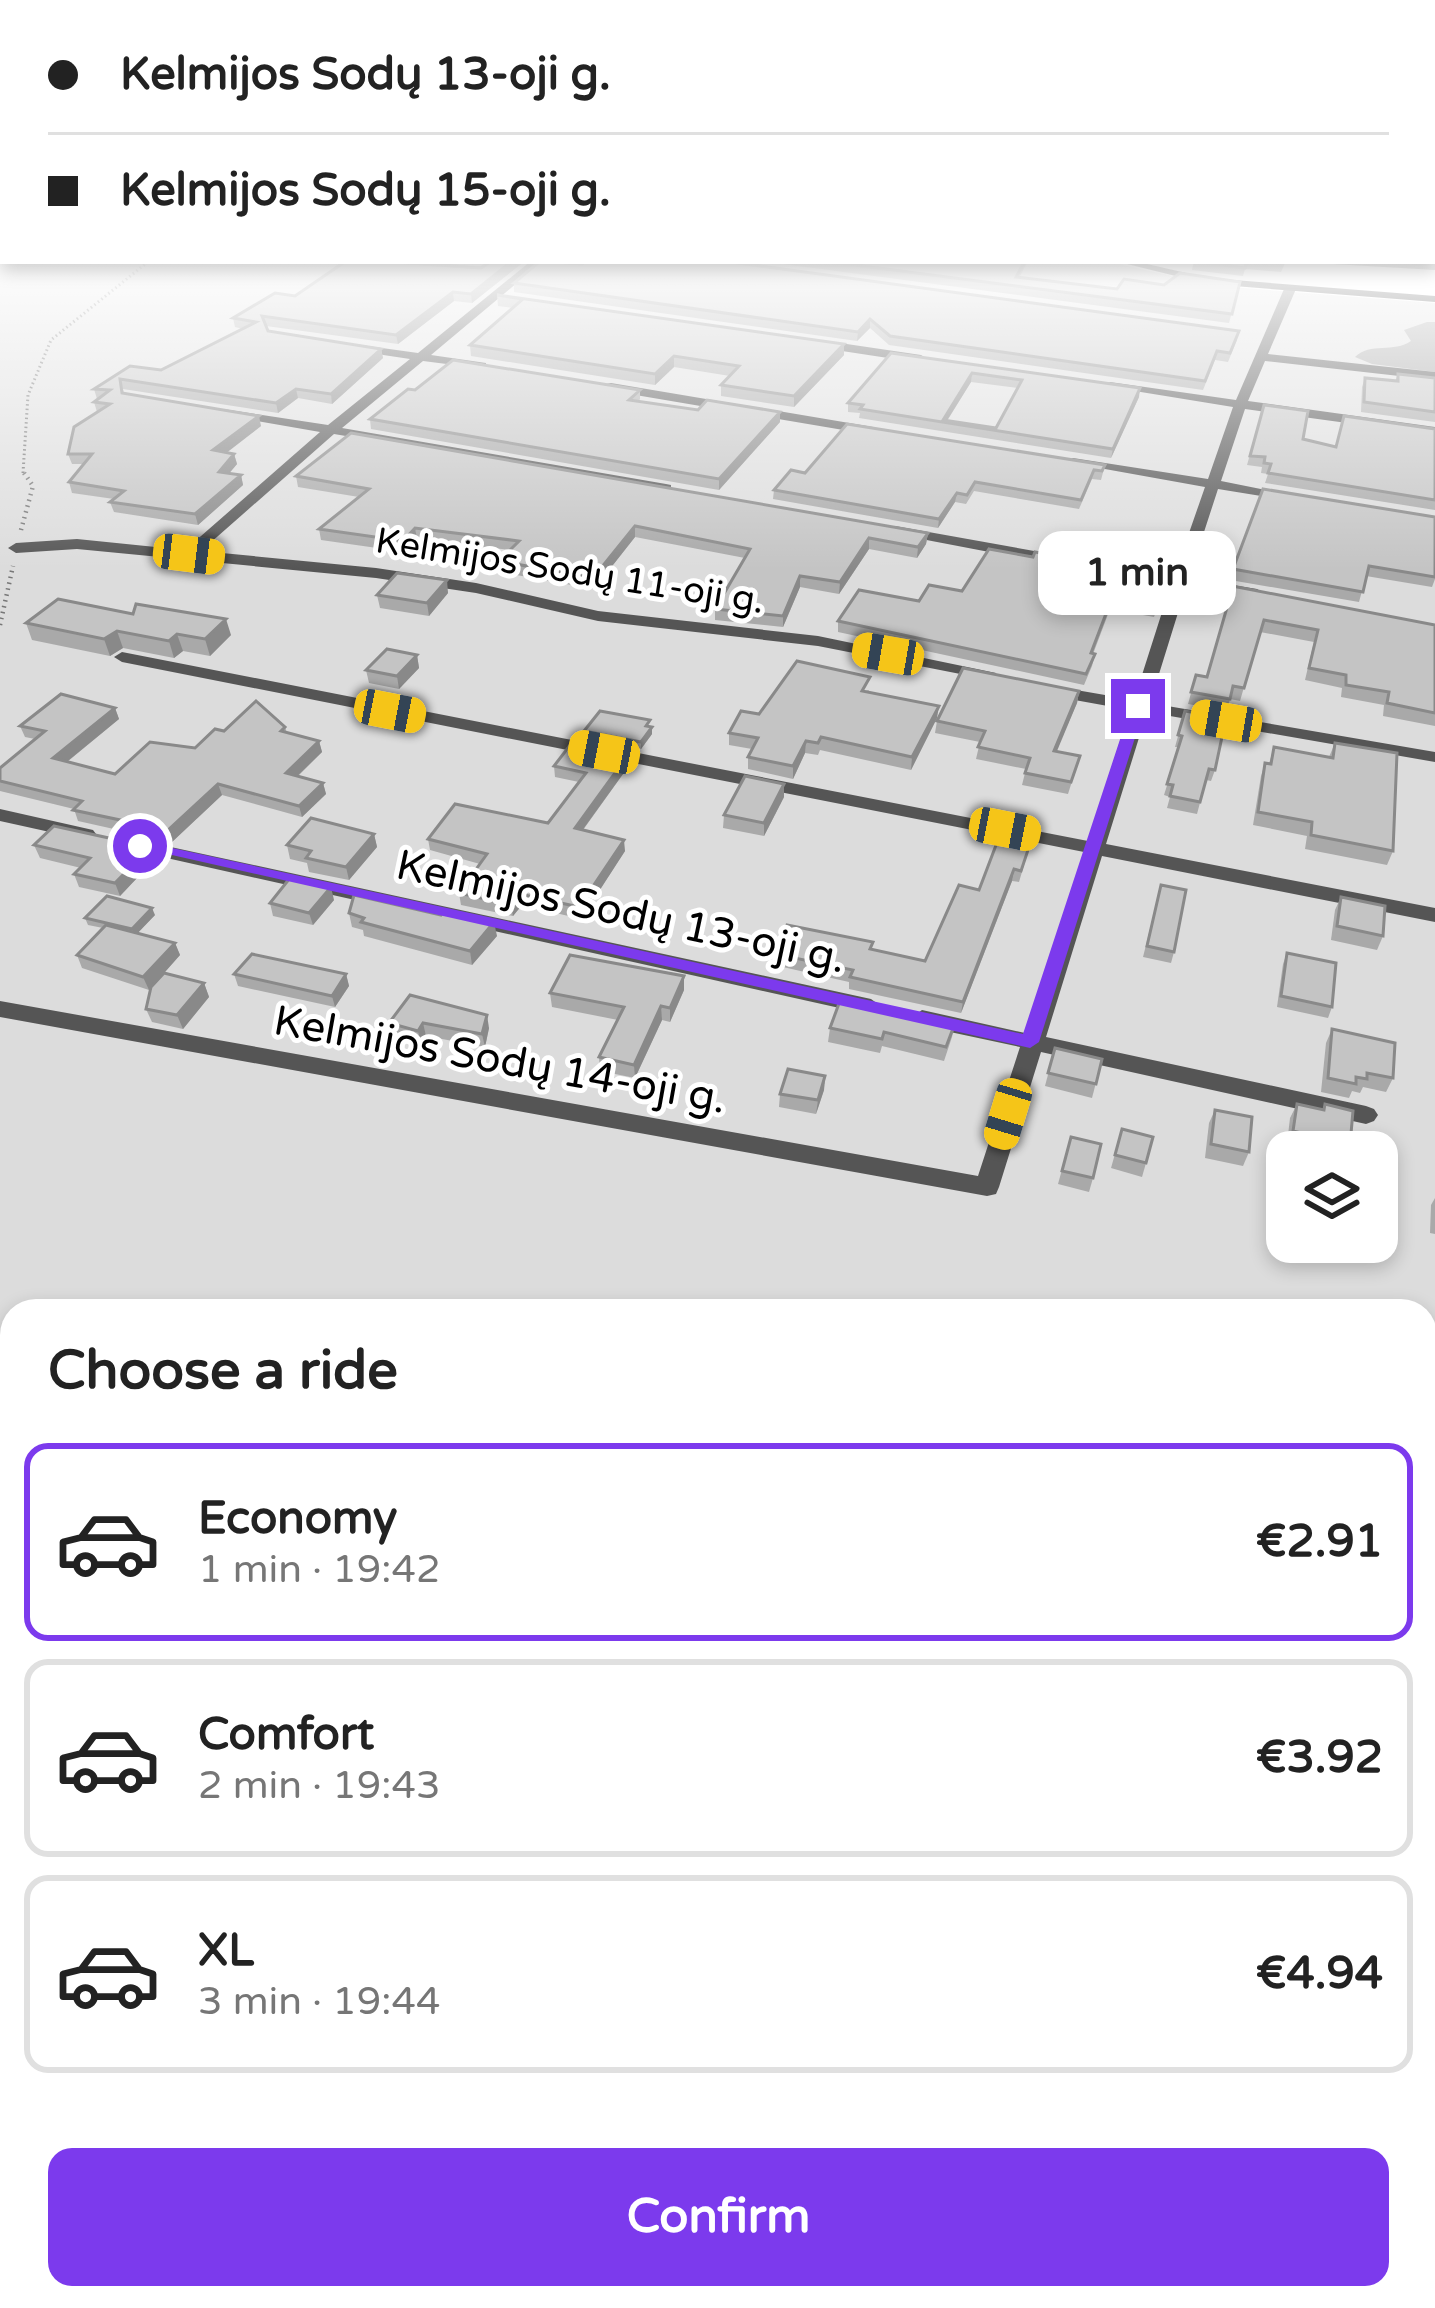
<!DOCTYPE html>
<html lang="en">
<head>
<meta charset="utf-8">
<style>
  :root { --surface:#fff; --page:#f2f2f2; --text:#222; --muted:#767676; --line:#e0e0e0; --accent:#7c3aed }
  body { margin:0; font-family:"Varela Round",sans-serif; background:var(--page); color:var(--text); height:100vh; display:flex; flex-direction:column; font-size:45px; white-space:nowrap }
  * { box-sizing:border-box; margin:0 }
  p { font-size:39px; color:var(--muted) }
  .icon { flex:none; width:66px; height:66px; fill:none; stroke:currentColor; stroke-width:2; stroke-linecap:round; stroke-linejoin:round }
  .map { position:relative; flex:1; overflow:hidden }
  .drawer { position:absolute; left:0px; top:1299px; width:1437px; height:1011px; display:flex; flex-direction:column; background:var(--surface); border-radius:36px 36px 0 0; box-shadow:0 6px 18px #0003 }
  .drawer>* { flex:none }
  .hud { position:absolute; left:0px; top:0px; width:1437px; height:264px; box-shadow:0 6px 18px #0003; display:grid; align-content:center; height:264px; padding:0 48px; background:var(--surface) }
  .controls { position:absolute; left:1266px; top:1131px; display:grid; gap:24px }
  .controls a { display:grid; place-items:center; width:132px; height:132px; border-radius:24px; background:var(--surface); box-shadow:0 6px 18px #0003; font-size:60px }
  .end { position:absolute; width:54px; height:54px; margin:-27px; border:15px solid #7c3aed; background:#fff; box-shadow:0 0 0 6px #fff }
  .from { border-radius:50% }
  .bubble { position:absolute; height:84px; border-radius:24px; background:var(--surface); box-shadow:0 6px 18px #0003; font-size:39px; font-weight:700; line-height:84px; text-align:center }
  .car { position:absolute; width:36px; height:72px; margin:-36px -18px; border-radius:15px; box-shadow:0 0 9px 3px #0007; background:linear-gradient(#f5c518 24%,#345 0 40%,#f5c518 0 76%,#345 0 86%,#f5c518 0) }
  .hud b { display:flex; align-items:center; gap:42px; height:114px; font-size:45px }
  .hud b+b { border-top:3px solid var(--line) }
  .hud i { width:30px; height:30px; background:var(--text) }
  ul { padding:0; list-style:none }
  li { display:flex; align-items:center; gap:36px; height:198px; margin:0 24px 18px; padding:0 24px; border:6px solid var(--line); border-radius:24px }
  li div { flex:1 }
  li b { display:block; font-size:45px }
  li em { font-style:normal; font-weight:700 }
  li.selected { border-color:var(--accent) }
  li>.icon { width:108px; height:108px; stroke-width:1.5 }
  h2 { padding:0 48px; font-size:54px; line-height:144px }
  .cta { display:flex; gap:24px; margin-top:auto; padding:24px 48px }
  .cta a { flex:1; height:138px; border-radius:24px; background:var(--accent); color:#fff; font-size:48px; font-weight:700; line-height:138px; text-align:center }
  .map>svg:first-child { display:block }
  .green { fill:#dcdcdc; fill-rule:evenodd }
  .water { fill:#a3a3a3 }
  .lines { fill:none; stroke-linecap:round; stroke-linejoin:round }
  .path-far1 { stroke:#777; stroke-width:3; stroke-dasharray:1.5 3; stroke-linecap:butt }
  .path { stroke:#777; stroke-width:4.5; stroke-dasharray:1.5 4.5; stroke-linecap:butt }
  .minor { fill:#555; fill-rule:evenodd }
  .secondary { fill:#222; fill-rule:evenodd }
  .wall { fill:#a9a9a9; fill-rule:evenodd }
  .shaded-wall { fill:#898989 }
  .building { fill:#c4c4c4; stroke:#898989; stroke-width:3; fill-rule:evenodd }
  .route { fill:#7c3aed }
  .labels { text-anchor:middle; dominant-baseline:central; stroke-width:10; stroke-linejoin:round; paint-order:stroke }
  .far-street-label { font-size:36px; fill:#000; stroke:#fff }
  .street-label { font-size:42px; fill:#000; stroke:#fff }
</style>
</head>
<body>
<div class="map">
<svg width="1435" height="2308" viewBox="0 0 1435 2308">
  <rect width="100%" height="100%" fill="#fff"/>
  <path class="green" d="M0 247 3 261H1105L1217 286 1435 303V2308H0ZM1287 1152H1377V1242H1287ZM12 1311H1425V2298H12Z"/>
  <path class="water" d="M1427 322H1435V372L1372 364 1355 357C1370 342 1394 353 1411 341L1404 330Z"/>
  <g class="lines">
    <path class="path-far1" d="M23 473 28 395 51 340 149 261"/>
    <g class="path">
      <path d="M21 530 33 486 22 470"/>
      <path d="M0 625 13 566"/>
    </g>
    <g class="minor">
      <path d="M531 261H543L431 355 486 363V369L423 361 342 428 666 484 671 485V491L334 434 201 551 376 568 476 583 598 611 818 636 996 673V681L818 646 598 621 476 593 376 578 77 549 16 553 8 548 16 543 77 539 185 550 320 432 228 416 223 415V409L328 425 410 359 350 350 346 343 418 353Z"/>
      <path d="M1328 261 1435 264V270L1333 264Z"/>
      <path d="M1290 286 1296 289 1268 354 1435 372V380L1265 361 1248 401 1435 427V435L1245 409 1221 481 1300 497 1293 501 1218 489 1189 578 1257 589 1265 594 1257 599 1186 587 1150 703 1435 752V762L1147 712 1106 844 1435 908V922L1102 856 1046 1037 1366 1106 1374 1109 1378 1115 1374 1121 1366 1124 1041 1052 999 1187 996 1194 987 1196 0 1017V1001L978 1176 1020 1047 922 1026 911 1018 922 1010 1025 1033 1084 852 122 662 114 657 122 652 1088 841 1130 710 1047 695 1038 690 1047 685 1134 700 1171 584 1159 579 1174 576 1205 487 1066 462 1073 458 1208 479 1233 407 1104 386 1110 382 1236 400 1284 289Z"/>
      <path d="M813 339 921 355 927 359 921 363 809 346Z"/>
      <path d="M611 383 873 427 880 431 873 435 606 390V384Z"/>
      <path d="M895 526 1062 556 1070 561 1062 566 890 533V527Z"/>
      <path d="M0 809 93 830 96 834 86 840 0 821Z"/>
      <path d="M120 836 871 999 882 1007 871 1015 113 846V838Z"/>
    </g>
    <path class="secondary" d="M1115 261H1134L1208 278 1435 296V302L1208 284Z"/>
  </g>
  <g class="wall">
    <path d="M760 261H1028L1019 278 1117 289 1164 285 1240 282 1229 323Z"/>
    <path d="M1194 261H1286L1281 272 1245 269 1243 276 1192 270Z"/>
    <path d="M521 264 472 303 454 301 398 344 266 326 268 331 381 349 383 358 332 404 298 398 278 413 123 389 124 393 261 426 226 452 234 454 237 464 229 473 241 475 243 485 198 525 114 512 110 502 114 499 72 493 69 482 83 464H72L68 454 97 412 94 402 97 399 94 389 130 366 161 370 243 329 235 327 233 318 295 296Z"/>
    <path d="M582 264 1237 340 1228 362 1215 360 1203 390 889 345 870 328 857 341 514 292V283Z"/>
    <path d="M497 295 844 355 794 407 721 396V385L730 376 674 367 655 385 471 356 470 345 513 308 498 306Z"/>
    <path d="M891 353 1139 397 1111 458 859 418 860 413 848 412V403ZM971 382 1018 388 996 428 947 421Z"/>
    <path d="M1398 374 1435 378V422L1361 412 1362 387 1365 378 1395 381Z"/>
    <path d="M415 390H640V399L639 401 698 410 780 412V422L719 490 371 429 370 419Z"/>
    <path d="M1264 405 1303 439 1335 446 1435 429V510L1265 483 1268 474 1261 473 1262 467 1247 465Z"/>
    <path d="M1105 465 1101 480 1092 479 1079 509 974 491 966 504 955 502 938 528 773 499 774 490 805 473Z"/>
    <path d="M296 476 928 533 926 544 917 558 869 549 839 594 800 587 783 627 715 620V609L745 558 635 537 594 589 500 572 499 561 510 550 417 539 405 552 321 540 319 529 359 497 298 487Z"/>
    <path d="M1435 517V579L1432 587 1366 576 1359 602 1230 580 1233 569Z"/>
    <path d="M1033 557 1062 561 1165 587 1154 617 1110 609 1093 654H1095L1092 666 1084 685 838 632V621L962 591Z"/>
    <path d="M1227 585 1435 625V726L1383 716 1384 705 1341 697 1342 688 1305 680 1314 642 1260 632 1240 701 1230 699 1227 711 1188 704 1196 675 1207 677 1227 609 1220 608Z"/>
    <path d="M448 593 429 616 380 608 377 595Z"/>
    <path d="M26 623 231 635 210 656 183 651 174 658 123 648 110 656 32 640Z"/>
    <path d="M417 655 419 668 399 689 369 683 366 670Z"/>
    <path d="M869 690 868 692 937 718 911 770 820 750 818 755 805 753 793 779 748 769V757L752 749 729 745V733L759 714Z"/>
    <path d="M1079 691 1077 703 1056 751 1080 756 1068 794 1022 785 1026 769 976 759 980 742 935 733 937 721Z"/>
    <path d="M115 708 119 719 67 762 115 774 195 748 224 731 285 727 287 733 319 741 322 752 298 776 323 783 326 794 302 817 222 795 172 842 78 821 74 809 0 791V768L35 739 25 737 20 726Z"/>
    <path d="M1185 711 1215 770 1211 781 1206 780 1197 814 1167 808 1170 797 1164 795 1179 747H1175Z"/>
    <path d="M652 727V734L641 749 585 738 584 731Z"/>
    <path d="M1335 743 1393 851 1387 865 1305 849 1307 836 1253 825 1261 776 1265 763 1269 764 1274 747 1329 757Z"/>
    <path d="M628 755V767L583 830 625 851 581 919 522 905 513 916 461 905 459 893 480 864 430 850 428 839 548 823 579 782 555 777 554 766Z"/>
    <path d="M784 797 764 836 723 828 724 815Z"/>
    <path d="M374 834 377 847 349 880 309 872 307 863 290 859 287 845Z"/>
    <path d="M1032 838 1019 882 1012 881 961 1013 849 989V982L774 965 775 954 873 950 925 961 979 890Z"/>
    <path d="M34 845 154 860 120 896 79 887 74 874 81 868 40 858Z"/>
    <path d="M1161 885 1174 952 1171 963 1143 957Z"/>
    <path d="M1341 897 1383 936 1377 950 1331 940 1335 910Z"/>
    <path d="M334 900 313 925 273 916 270 903Z"/>
    <path d="M349 913 497 936 472 965 364 936 363 930 352 927Z"/>
    <path d="M155 915 137 933 175 943 180 955 149 990 82 968 77 955 103 928 88 925 85 918Z"/>
    <path d="M1287 953 1332 1007 1328 1018 1277 1007 1283 964Z"/>
    <path d="M234 974H346L349 986 335 1007 238 986Z"/>
    <path d="M204 983 209 997 183 1029 152 1022 146 1009Z"/>
    <path d="M684 990 670 1022 662 1020 635 1078 600 1071 599 1057 618 1020 552 1007 550 993Z"/>
    <path d="M410 995 489 1028 485 1047 426 1036 421 1044 392 1036 389 1023Z"/>
    <path d="M955 1023 952 1037 944 1061 882 1046 880 1053 828 1042 830 1028Z"/>
    <path d="M1332 1029 1393 1078 1386 1092 1363 1087 1360 1093 1352 1091 1349 1098 1321 1092 1326 1043Z"/>
    <path d="M1055 1048 1102 1059 1092 1098 1045 1086Z"/>
    <path d="M825 1076 824 1090 816 1114 779 1107 780 1094Z"/>
    <path d="M1297 1104 1322 1110 1325 1104 1350 1145 1346 1152H1318L1287 1144 1290 1118Z"/>
    <path d="M1215 1110 1249 1152 1243 1166 1205 1158 1209 1123Z"/>
    <path d="M1122 1129 1146 1163 1142 1177 1111 1168Z"/>
    <path d="M1071 1137 1093 1178 1089 1192 1058 1184Z"/>
    <path d="M1435 1198V1234L1430 1233 1431 1205Z"/>
  </g>
  <g class="shaded-wall">
    <path d="M512 261H520L521 264 472 303 471 294Z"/>
    <path d="M453 292 454 301 398 344 396 335Z"/>
    <path d="M870 319V328L857 341 858 332Z"/>
    <path d="M844 344V355L794 407V396Z"/>
    <path d="M381 349 383 358 332 404 331 394Z"/>
    <path d="M674 356V367L655 385V374Z"/>
    <path d="M972 373 971 382 946 422H943Z"/>
    <path d="M1140 388 1139 397 1111 458 1113 449Z"/>
    <path d="M296 389 298 398 278 413 276 403Z"/>
    <path d="M780 412V422L719 490V479Z"/>
    <path d="M259 416 261 426 216 461 213 450Z"/>
    <path d="M234 454 237 464 222 482 219 472Z"/>
    <path d="M241 475 243 485 198 525 195 514Z"/>
    <path d="M957 493 955 502 938 528 939 519Z"/>
    <path d="M635 526V537L594 589 593 578Z"/>
    <path d="M415 528 417 539 405 552 403 541Z"/>
    <path d="M928 533 926 544 917 558 918 547Z"/>
    <path d="M869 538V549L839 594 840 582Z"/>
    <path d="M800 576V587L783 627V616Z"/>
    <path d="M447 580 448 593 429 616 427 603Z"/>
    <path d="M226 619 231 635 210 656 205 639Z"/>
    <path d="M117 631 123 648 110 656 104 639Z"/>
    <path d="M177 634 183 651 174 658 169 641Z"/>
    <path d="M417 655 419 668 399 689 397 676Z"/>
    <path d="M1079 691 1077 703 1052 763 1054 751Z"/>
    <path d="M939 706 937 718 911 770 912 757Z"/>
    <path d="M115 708 119 719 58 769 53 758Z"/>
    <path d="M652 727V734L641 749V742Z"/>
    <path d="M319 741 322 752 289 784 286 773Z"/>
    <path d="M806 741 805 753 793 779V766Z"/>
    <path d="M628 755V767L576 839 575 828Z"/>
    <path d="M323 783 326 794 302 817 299 806Z"/>
    <path d="M218 784 222 795 172 842 168 830Z"/>
    <path d="M784 784V797L764 836V823Z"/>
    <path d="M374 834 377 847 349 880 346 867Z"/>
    <path d="M624 840 625 851 581 919 579 907Z"/>
    <path d="M150 847 154 860 120 896 115 883Z"/>
    <path d="M1014 869 1012 881 961 1013 963 1002Z"/>
    <path d="M331 887 334 900 313 925 309 913Z"/>
    <path d="M520 894 522 905 513 916 511 905Z"/>
    <path d="M152 908 155 915 135 936 132 929Z"/>
    <path d="M494 922 497 936 472 965 470 951Z"/>
    <path d="M175 943 180 955 149 990 143 977Z"/>
    <path d="M346 974 349 986 335 1007 332 996Z"/>
    <path d="M684 976V990L670 1022V1008Z"/>
    <path d="M204 983 209 997 183 1029 177 1015Z"/>
    <path d="M661 1006 662 1020 635 1078 634 1065Z"/>
    <path d="M487 1015 489 1028 485 1047 482 1034Z"/>
    <path d="M423 1023 426 1036 421 1044 418 1031Z"/>
    <path d="M825 1076 824 1090 816 1114 818 1100Z"/>
  </g>
  <g class="building">
    <path d="M346 261H380L481 268 491 261H512L471 294 453 292 396 335 262 316 268 331 381 349 331 394 296 389 276 403 120 379 122 393 259 416 213 450 234 454 219 472 241 475 195 514 110 502 124 491 69 482 92 454H68L74 427 110 404 94 402 110 390 94 389 130 366 161 370 256 322 233 318 275 293 295 296Z"/>
    <path d="M540 261 582 264 585 261H723L1239 331 1230 353 1217 351 1205 381 890 336 870 319 858 332 514 283Z"/>
    <path d="M824 261H1025L1016 277 1117 289 1124 279 1164 285 1180 273 1240 282 1232 314Z"/>
    <path d="M1194 261H1247L1245 268Z"/>
    <path d="M497 295 844 344 794 396 721 385 739 366 674 356 655 374 470 345 523 299Z"/>
    <path d="M891 353 1140 388 1113 449 860 409 863 405 848 403ZM972 373 1022 380 996 428 943 420Z"/>
    <path d="M453 360 640 390 629 400 698 410 707 400 780 412 719 479 370 419 408 389 415 390Z"/>
    <path d="M1398 374 1435 378V412L1364 402 1365 378 1398 381Z"/>
    <path d="M1264 405 1308 411 1303 439 1336 447 1344 416 1435 429V500L1268 473 1271 464 1264 463 1265 457 1250 456Z"/>
    <path d="M847 424 1105 465 1102 471 1094 470 1081 500 975 482 967 495 957 493 939 519 774 490 791 470 805 473Z"/>
    <path d="M351 433 928 533 918 547 869 538 840 582 800 576 783 616 715 609 750 549 635 526 593 578 499 561 519 541 415 528 403 541 319 529 369 489 296 476Z"/>
    <path d="M1263 489 1435 517V577L1369 566 1363 592 1233 569Z"/>
    <path d="M989 549 1033 557 1035 552 1063 557 1061 561 1168 575 1157 606 1112 598 1091 653 1095 654 1086 674 838 621 859 590 919 601 929 585 962 591Z"/>
    <path d="M397 573 447 580 427 603 377 595Z"/>
    <path d="M1227 585 1435 625V713L1387 703 1389 692 1346 685V675L1309 668 1318 630 1264 620 1244 688 1233 686 1230 699 1191 692 1196 675 1207 677 1230 597 1224 596Z"/>
    <path d="M58 599 133 614 136 604 226 619 205 639 177 634 169 641 117 631 104 639 26 623Z"/>
    <path d="M387 649 417 655 397 676 366 670Z"/>
    <path d="M797 661 870 677 862 691 939 706 912 757 821 737 818 743 806 741 793 766 748 757 758 738 729 733 741 711 759 714Z"/>
    <path d="M963 668 1079 691 1054 751 1080 756 1071 782 1025 773 1030 758 978 747 985 731 937 721Z"/>
    <path d="M61 694 115 708 53 758 115 774 150 742 195 748 215 729 224 731 256 701 285 727 281 731 319 741 286 773 323 783 299 806 218 784 168 830 73 810 82 801 0 781V768L45 731 20 726Z"/>
    <path d="M600 711 650 720 646 726 652 727 641 742 584 731Z"/>
    <path d="M1185 711 1226 718 1215 770 1209 769 1200 802 1170 796 1173 785 1167 784 1182 736 1178 735Z"/>
    <path d="M1335 743 1397 753 1393 851 1311 835 1312 822 1258 812 1265 763 1271 764 1274 747 1333 758Z"/>
    <path d="M571 744 628 755 575 828 624 840 579 907 520 894 511 905 459 893 487 854 428 839 455 804 548 823 586 773 554 766Z"/>
    <path d="M745 776 784 784 764 823 724 815Z"/>
    <path d="M311 818 374 834 346 867 306 858 311 851 287 845Z"/>
    <path d="M54 826 150 847 115 883 74 874 90 858 34 845Z"/>
    <path d="M1001 832 1032 838 1021 871 1014 869 963 1002 850 977 853 970 775 954 787 925 873 942 870 949 925 961 959 885 979 890Z"/>
    <path d="M290 878 331 887 309 913 270 903Z"/>
    <path d="M1161 885 1186 890 1174 952 1147 946Z"/>
    <path d="M354 895 441 915 444 911 494 922 470 951 361 922 364 918 349 913Z"/>
    <path d="M107 896 152 908 132 929 85 918Z"/>
    <path d="M1341 897 1385 906 1383 936 1337 926Z"/>
    <path d="M106 925 175 943 143 977 77 955Z"/>
    <path d="M1287 953 1336 963 1332 1007 1281 996Z"/>
    <path d="M252 954 346 974 332 996 234 974Z"/>
    <path d="M570 955 684 976 670 1008 661 1006 634 1065 599 1057 624 1007 550 993Z"/>
    <path d="M164 973 204 983 177 1015 146 1009 151 987Z"/>
    <path d="M410 995 487 1015 482 1034 423 1023 418 1031 389 1023Z"/>
    <path d="M841 998 955 1023 946 1047 884 1032 882 1039 830 1028Z"/>
    <path d="M1332 1029 1395 1043 1393 1078 1367 1073V1079L1356 1077V1084L1328 1078Z"/>
    <path d="M1055 1048 1102 1059 1096 1084 1048 1073Z"/>
    <path d="M788 1069 825 1076 818 1100 780 1094Z"/>
    <path d="M1297 1104 1324 1110 1325 1104 1353 1111 1350 1145 1293 1131Z"/>
    <path d="M1215 1110 1252 1117 1249 1152 1211 1144Z"/>
    <path d="M1122 1129 1153 1137 1146 1163 1115 1155Z"/>
    <path d="M1071 1137 1101 1144 1093 1178 1062 1171Z"/>
  </g>
  <linearGradient id="sky" x2="0" y2="1"><stop stop-color="#8cadcc"/><stop offset="0.43" stop-color="#fff"/><stop offset="1" stop-color="#fff" stop-opacity="0"/></linearGradient>
  <rect width="1435" height="570" fill="url(#sky)"/>
  <path class="route" d="M1138 702 1145 706 1039 1042 1030 1048 132 846 140 841 1023 1034 1131 706Z"/>
  <g class="labels">
    <g class="far-street-label">
      <text transform="translate(570 571) rotate(9)">Kelmijos Sodų 11-oji g.</text>
    </g>
    <g class="street-label">
      <text transform="translate(621 912) rotate(12)">Kelmijos Sodų 13-oji g.</text>
      <text transform="translate(500 1060) rotate(10)">Kelmijos Sodų 14-oji g.</text>
    </g>
  </g>
</svg>
<div class="controls">
<a><svg class="icon" aria-label="layers" viewBox="0 0 24 24"><path d="M12 4l9 5-9 5-9-5zM3 14l9 5 9-5"/></svg></a>
</div>
<i class="end from" style="left:140px;top:846px"></i>
<i class="end" style="left:1138px;top:706px"></i>
<div class="bubble" style="left:1038px;top:531px;width:198px">1 min</div>
<i class="car" style="left:189px;top:554px;rotate:97deg"></i>
<i class="car" style="left:888px;top:654px;rotate:280deg"></i>
<i class="car" style="left:390px;top:711px;rotate:101deg"></i>
<i class="car" style="left:1226px;top:721px;rotate:280deg"></i>
<i class="car" style="left:604px;top:752px;rotate:281deg"></i>
<i class="car" style="left:1005px;top:829px;rotate:101deg"></i>
<i class="car" style="left:1008px;top:1114px;rotate:197deg"></i>
<div class="hud">
<b><i class="from"></i>Kelmijos Sodų 13-oji g.</b>
<b><i></i>Kelmijos Sodų 15-oji g.</b>
</div>
<section class="drawer">
<h2>Choose a ride</h2>
<ul>
<li class="selected"><svg class="icon" aria-label="car" viewBox="0 0 24 24"><path d="M5 17H2v-5l4-1 3-4h7l3 4 3 1v5h-3M9 17h6M6 11h13"/><circle cx="7" cy="17" r="2"/><circle cx="17" cy="17" r="2"/></svg><div><b>Economy</b><p>1 min · 19:42</p></div><em>€2.91</em></li>
<li><svg class="icon" aria-label="car" viewBox="0 0 24 24"><path d="M5 17H2v-5l4-1 3-4h7l3 4 3 1v5h-3M9 17h6M6 11h13"/><circle cx="7" cy="17" r="2"/><circle cx="17" cy="17" r="2"/></svg><div><b>Comfort</b><p>2 min · 19:43</p></div><em>€3.92</em></li>
<li><svg class="icon" aria-label="car" viewBox="0 0 24 24"><path d="M5 17H2v-5l4-1 3-4h7l3 4 3 1v5h-3M9 17h6M6 11h13"/><circle cx="7" cy="17" r="2"/><circle cx="17" cy="17" r="2"/></svg><div><b>XL</b><p>3 min · 19:44</p></div><em>€4.94</em></li>
</ul>
<div class="cta"><a>Confirm</a></div>
</section>
</div>
</body>
</html>
